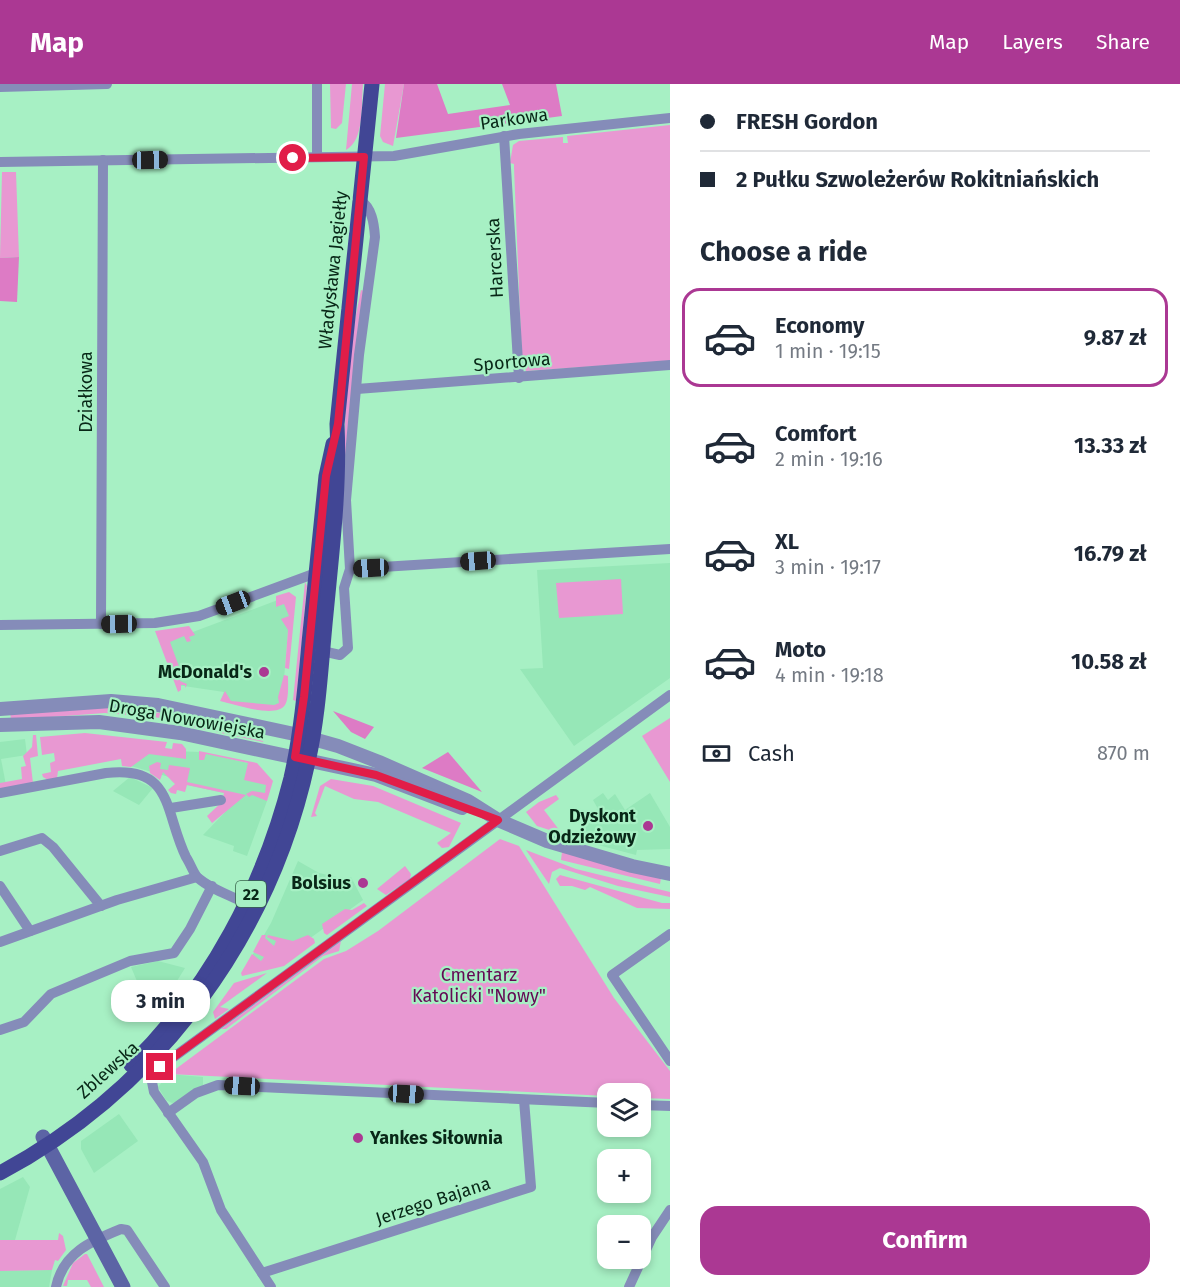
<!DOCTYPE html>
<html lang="en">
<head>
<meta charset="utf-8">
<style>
  :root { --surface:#fff; --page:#f6f6f7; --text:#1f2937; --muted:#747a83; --line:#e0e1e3; --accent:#ab3893 }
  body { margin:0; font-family:"Fira Sans",sans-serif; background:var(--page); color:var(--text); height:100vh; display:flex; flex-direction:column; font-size:22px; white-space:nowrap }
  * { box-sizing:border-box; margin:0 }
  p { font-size:20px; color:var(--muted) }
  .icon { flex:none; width:33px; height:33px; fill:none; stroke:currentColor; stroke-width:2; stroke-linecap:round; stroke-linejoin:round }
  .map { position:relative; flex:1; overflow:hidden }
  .details { display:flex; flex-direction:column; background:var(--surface); width:510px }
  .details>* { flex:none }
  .top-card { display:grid; align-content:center; height:132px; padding:0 30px; background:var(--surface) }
  .tools { position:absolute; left:597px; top:999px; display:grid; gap:12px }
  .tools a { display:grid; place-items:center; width:54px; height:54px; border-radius:12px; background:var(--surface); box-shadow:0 3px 9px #0003; font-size:30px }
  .end { position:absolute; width:27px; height:27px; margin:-14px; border:8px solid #e11d48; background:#fff; box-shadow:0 0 0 3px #fff }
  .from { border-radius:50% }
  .bubble { position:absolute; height:42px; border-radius:18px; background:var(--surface); box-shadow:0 3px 9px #0003; font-size:20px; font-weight:700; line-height:42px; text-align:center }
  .car { position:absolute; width:18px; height:36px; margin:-18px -9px; border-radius:8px; box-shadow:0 0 4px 2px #0007; background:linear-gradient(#222 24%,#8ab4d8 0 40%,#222 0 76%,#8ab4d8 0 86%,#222 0) }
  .top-card b { display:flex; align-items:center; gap:21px; height:57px; font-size:22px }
  .top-card b+b { border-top:2px solid var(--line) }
  .top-card i { width:15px; height:15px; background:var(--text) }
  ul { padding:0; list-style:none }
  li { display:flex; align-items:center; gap:18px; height:99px; margin:0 12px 9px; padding:0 18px; border:3px solid transparent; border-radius:18px }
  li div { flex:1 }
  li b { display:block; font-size:22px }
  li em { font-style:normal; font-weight:700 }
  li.on { border-color:var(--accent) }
  li>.icon { width:54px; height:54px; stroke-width:1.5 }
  h2 { padding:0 30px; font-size:27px; line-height:72px }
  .pay { display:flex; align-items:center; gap:15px; height:66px; padding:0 30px; font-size:22px }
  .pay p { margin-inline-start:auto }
  .primary-button { display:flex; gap:12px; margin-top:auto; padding:12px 30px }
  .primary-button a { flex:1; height:69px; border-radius:18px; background:var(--accent); color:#fff; font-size:24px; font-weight:700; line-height:69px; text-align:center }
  header { display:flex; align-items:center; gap:36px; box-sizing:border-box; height:84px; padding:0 30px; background:var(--accent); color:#fff }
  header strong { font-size:28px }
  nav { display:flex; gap:33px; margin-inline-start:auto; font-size:21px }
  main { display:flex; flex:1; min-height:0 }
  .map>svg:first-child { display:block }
  .built { fill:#96e7b7 }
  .green { fill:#e898d2 }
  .forest { fill:#dd7bc5 }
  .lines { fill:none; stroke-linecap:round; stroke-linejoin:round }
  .minor { stroke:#858cb9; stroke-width:10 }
  .tertiary { stroke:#858cb9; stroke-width:14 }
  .secondary { stroke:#5c64a5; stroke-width:15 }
  .primary { stroke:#414695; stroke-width:15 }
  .route { stroke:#e11d48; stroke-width:8 }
  .poi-dot { fill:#ab3893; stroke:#a7f0c4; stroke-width:2 }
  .labels { text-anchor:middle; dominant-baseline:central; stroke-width:4.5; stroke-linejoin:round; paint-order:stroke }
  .shield { fill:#a7f0c4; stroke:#38634b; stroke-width:1.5 }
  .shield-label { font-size:16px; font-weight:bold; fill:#082717 }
  .street-label { font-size:18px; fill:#082717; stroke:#a7f0c4 }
  .poi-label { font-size:18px; font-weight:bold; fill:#082717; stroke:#a7f0c4; text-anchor:end }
  .park-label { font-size:18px; fill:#640954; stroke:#a7f0c4 }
</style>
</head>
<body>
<header>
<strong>Map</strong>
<nav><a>Map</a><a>Layers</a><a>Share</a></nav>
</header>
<main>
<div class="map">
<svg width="670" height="1203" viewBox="0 0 670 1203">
  <rect width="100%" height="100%" fill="#a7f0c4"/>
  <g class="built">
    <path d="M670 479V594L574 662 520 585 543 584 537 486Z"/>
    <path d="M291 511 282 619 259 626 221 617 224 608 177 601 161 560Z"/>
    <path d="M25 655 27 671 1 675 6 701 0 703V658Z"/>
    <path d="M146 666 200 668 248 679 267 701V717L247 772 233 767 234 762 203 751 233 720 224 709 173 698 169 693 131 682Z"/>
    <path d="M130 693 153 704 139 721 113 707Z"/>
    <path d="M603 709 608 716 615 710 625 726 650 709 670 743V765L637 766 636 771 594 760 578 736 598 725 593 716Z"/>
    <path d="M298 777 319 789 337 793 341 800 351 793 363 816 273 881 249 877 271 839Z"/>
    <path d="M158 877 185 884 172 905 170 904 155 924 142 909 131 883Z"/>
    <path d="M169 990 203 993V1001L177 1018 172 1019 166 1016 158 1003Z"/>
    <path d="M119 1030 138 1057 94 1089 81 1065V1057Z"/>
    <path d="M23 1093 30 1103 15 1156H0V1105Z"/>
    <path d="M52 1186 49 1203H0V1187Z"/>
  </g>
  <g class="green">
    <path d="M330 0H346L342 39 336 45 331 44Z"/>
    <path d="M352 0H363C361 19 365 56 346 66Z"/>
    <path d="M385 0H404L393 62 383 58 380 52Z"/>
    <path d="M670 41V277L526 287 522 277 514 84V80L510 79 513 61 519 57 563 53V59H568L567 52Z"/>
    <path d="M2 88H16L19 173 0 174Z"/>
    <path d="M361 206 364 207 344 393C344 331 347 267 361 206Z"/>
    <path d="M621 495 623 530 559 534 556 499Z"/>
    <path d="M305 498 307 502 296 617 293 616Z"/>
    <path d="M289 508 296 513 289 585 285 584 288 546 281 535 289 532 284 520 276 523V512Z"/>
    <path d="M189 542 195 551 189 553 191 557 187 558 184 552 170 558 181 588 176 587 175 591 181 592 180 597 187 600 185 604V601H181V606L178 608 155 547Z"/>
    <path d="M284 591 288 592C288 600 289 615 285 621 276 635 234 620 220 617L225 607 231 617 274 621 279 619 278 613Z"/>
    <path d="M99 623 161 629 179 634 173 635 105 629 11 636 10 627Z"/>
    <path d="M195 634 265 649 263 658 188 642Z"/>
    <path d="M670 634V698L642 652Z"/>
    <path d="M85 649 167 658 165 664 172 665 173 659 182 660 186 665V675L149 670 131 683 122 682 121 675 58 687 57 694 48 696 43 693 42 690 51 688 50 679 55 677 54 669 42 671 40 653Z"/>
    <path d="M33 651H36L38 672 30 674 33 699 0 707V699L22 695 21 683 26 682 23 672 32 663Z"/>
    <path d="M199 667 257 679 273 697 267 717 252 711 249 713 246 710 252 707 265 709 266 701 244 696 248 679 206 670 204 676H199Z"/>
    <path d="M157 678 161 679 160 685 168 686 169 681 190 684 187 698 246 711 212 739 207 732 222 718 224 709 187 701 185 708 177 706 176 710 171 709 168 706 175 700 163 688 160 696 150 689 149 682Z"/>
    <path d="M331 695 373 702 461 739 449 763 442 764 437 759 451 749 378 718 354 715 325 702 315 729 317 732 311 733 320 702Z"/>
    <path d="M556 711 559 715 544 726 560 747 587 758 537 742 526 728 539 718Z"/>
    <path d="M500 755 519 762 614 914 670 987V1015L641 1014 640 1010H608L607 1012 169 990 324 875 346 867 378 847Z"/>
    <path d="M526 766 576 785 670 808V813L618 802 560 784 552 788 549 800Z"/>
    <path d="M562 768 661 794 660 800 561 776Z"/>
    <path d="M405 782 411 790 410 795 386 811 377 805Z"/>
    <path d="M560 791 662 819H670V825L637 824 590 803 585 806 572 802H560L556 795Z"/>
    <path d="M364 819 367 822 327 851 324 849 322 840 345 825 352 826Z"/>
    <path d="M262 851H266L265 854 274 862 276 857 267 853 268 851 293 857 308 851 314 855 315 859 284 882 242 892 241 889 252 870 261 877 264 873 253 868Z"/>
    <path d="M341 857 339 867 323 872 226 945H221Z"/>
    <path d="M267 889 220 923 229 925 215 935 213 928 234 899Z"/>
    <path d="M59 1149 63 1152 66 1166 58 1177 55 1176 52 1186 0 1187V1156H58Z"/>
    <path d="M85 1170H87L104 1203H91L87 1196H68L67 1202H63L73 1179Z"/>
  </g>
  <g class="forest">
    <path d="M404 0H437L448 30 510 21 502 0H556L562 32 396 54Z"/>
    <path d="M19 173 17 218 0 217V174Z"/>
    <path d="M333 627 374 643 365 655 351 648Z"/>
    <path d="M448 668 482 708 422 684Z"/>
  </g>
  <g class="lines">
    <g class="minor">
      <path d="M317 0V73"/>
      <path d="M0 3 107 0"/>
      <path d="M504 52 519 294"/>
      <path d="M0 78 394 72 519 50 670 34"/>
      <path d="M357 305 670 281"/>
      <path d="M350 485 670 465"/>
      <path d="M101 540 103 76"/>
      <path d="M0 541 155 539 199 532 316 489"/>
      <path d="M322 567 340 571 348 564 344 504 350 485 346 416 359 271 375 153C374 139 372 124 360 116"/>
      <path d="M0 709 106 689C174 681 164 728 186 773 190 779 193 788 197 793 210 805 231 812 246 819"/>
      <path d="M171 724 221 716"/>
      <path d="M0 767 42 754 53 763 101 822"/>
      <path d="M0 802 30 847"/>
      <path d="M670 850 612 891 670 977"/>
      <path d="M0 858 117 816 197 793"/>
      <path d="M0 946 24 938 51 910 130 877 174 869 190 845 212 802"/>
      <path d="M640 1021 670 1022"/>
      <path d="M168 1029 196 1009 218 1001 608 1019"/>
      <path d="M262 1189 531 1103 524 1016"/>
      <path d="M56 1203C63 1169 91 1157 121 1145L127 1146 165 1203"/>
      <path d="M271 1203 221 1126 203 1078 154 1008 152 998 160 983 670 611"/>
      <path d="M629 1203 652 1153 670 1126"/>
    </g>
    <g class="tertiary">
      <path d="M0 625 111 617 158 621 299 651 338 662 379 678 468 717 498 736 547 757 632 782 670 790"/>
      <path d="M0 641 99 638 180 649 376 691 462 724"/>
    </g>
    <path class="secondary" d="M43 1053 123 1203"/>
    <g class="primary">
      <path d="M131 981C211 903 264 801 291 694 301 650 305 604 309 559 315 503 320 447 326 392L333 360"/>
      <path d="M0 1089C159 1004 270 853 308 678 319 630 321 579 326 530 332 466 340 404 337 340L372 0"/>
    </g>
  </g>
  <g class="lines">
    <path class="route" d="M160 983 498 736 376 691 295 673 304 613 326 392 338 340 364 73 293 74"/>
  </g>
  <g class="poi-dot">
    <circle cx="264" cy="588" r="6"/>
    <circle cx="648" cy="742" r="6"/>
    <circle cx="363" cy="799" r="6"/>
    <circle cx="358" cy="1054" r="6"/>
  </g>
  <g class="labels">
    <rect class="shield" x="236" y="797" width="30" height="26" rx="4.5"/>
    <g class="shield-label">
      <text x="251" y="810">22</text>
    </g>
    <g class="street-label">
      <text transform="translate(514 35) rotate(-8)">Parkowa</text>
      <text transform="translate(495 174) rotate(-93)">Harcerska</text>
      <text transform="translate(333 186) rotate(-84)">Władysława Jagiełły</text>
      <text transform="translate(512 278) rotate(-5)">Sportowa</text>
      <text transform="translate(86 308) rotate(-90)">Działkowa</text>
      <text transform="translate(187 635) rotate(10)">Droga Nowowiejska</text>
      <text transform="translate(108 986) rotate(-42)">Zblewska</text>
      <text transform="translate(433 1117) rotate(-18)">Jerzego Bajana</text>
    </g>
    <g class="poi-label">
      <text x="252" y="588">McDonald's</text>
      <text x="636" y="732">Dyskont<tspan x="636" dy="21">Odzieżowy</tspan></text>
      <text x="351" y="799">Bolsius</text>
      <text x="370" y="1054" text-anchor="start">Yankes Siłownia</text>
    </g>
    <g class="park-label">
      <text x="479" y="891">Cmentarz<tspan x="479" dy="21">Katolicki "Nowy"</tspan></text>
    </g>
  </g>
</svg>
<div class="tools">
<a><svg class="icon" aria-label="layers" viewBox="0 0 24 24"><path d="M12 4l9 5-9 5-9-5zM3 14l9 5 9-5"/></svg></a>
<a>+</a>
<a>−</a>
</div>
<i class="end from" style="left:293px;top:74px"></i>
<i class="end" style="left:160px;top:983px"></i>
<div class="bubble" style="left:111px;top:896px;width:99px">3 min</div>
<i class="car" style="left:150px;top:76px;rotate:89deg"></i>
<i class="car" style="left:478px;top:477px;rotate:266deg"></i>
<i class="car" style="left:371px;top:484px;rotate:267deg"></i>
<i class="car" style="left:233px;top:519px;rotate:249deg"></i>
<i class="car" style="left:119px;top:540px;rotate:269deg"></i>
<i class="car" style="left:242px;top:1002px;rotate:273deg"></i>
<i class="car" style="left:406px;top:1010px;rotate:93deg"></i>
</div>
<section class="details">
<div class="top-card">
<b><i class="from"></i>FRESH Gordon</b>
<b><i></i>2 Pułku Szwoleżerów Rokitniańskich</b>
</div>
<h2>Choose a ride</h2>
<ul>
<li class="on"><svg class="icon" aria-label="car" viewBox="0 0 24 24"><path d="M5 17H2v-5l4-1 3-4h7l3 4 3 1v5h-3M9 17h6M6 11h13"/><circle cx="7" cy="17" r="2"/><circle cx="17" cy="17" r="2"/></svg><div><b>Economy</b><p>1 min · 19:15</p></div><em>9.87 zł</em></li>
<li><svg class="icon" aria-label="car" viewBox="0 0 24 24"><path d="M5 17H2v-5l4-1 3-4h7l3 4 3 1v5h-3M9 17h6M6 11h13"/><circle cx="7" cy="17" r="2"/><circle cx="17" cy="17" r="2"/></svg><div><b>Comfort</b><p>2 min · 19:16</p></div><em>13.33 zł</em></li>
<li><svg class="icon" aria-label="car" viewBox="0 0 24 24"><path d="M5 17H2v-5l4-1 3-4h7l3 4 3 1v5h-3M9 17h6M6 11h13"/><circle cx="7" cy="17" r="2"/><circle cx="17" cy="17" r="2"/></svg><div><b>XL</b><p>3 min · 19:17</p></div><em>16.79 zł</em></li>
<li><svg class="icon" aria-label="car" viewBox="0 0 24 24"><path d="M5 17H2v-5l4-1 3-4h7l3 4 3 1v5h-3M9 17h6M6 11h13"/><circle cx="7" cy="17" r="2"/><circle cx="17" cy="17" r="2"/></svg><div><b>Moto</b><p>4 min · 19:18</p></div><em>10.58 zł</em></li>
</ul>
<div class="pay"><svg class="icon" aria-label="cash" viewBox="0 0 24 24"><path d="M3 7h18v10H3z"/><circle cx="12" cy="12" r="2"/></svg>Cash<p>870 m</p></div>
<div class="primary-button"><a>Confirm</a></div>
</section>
</main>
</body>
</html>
